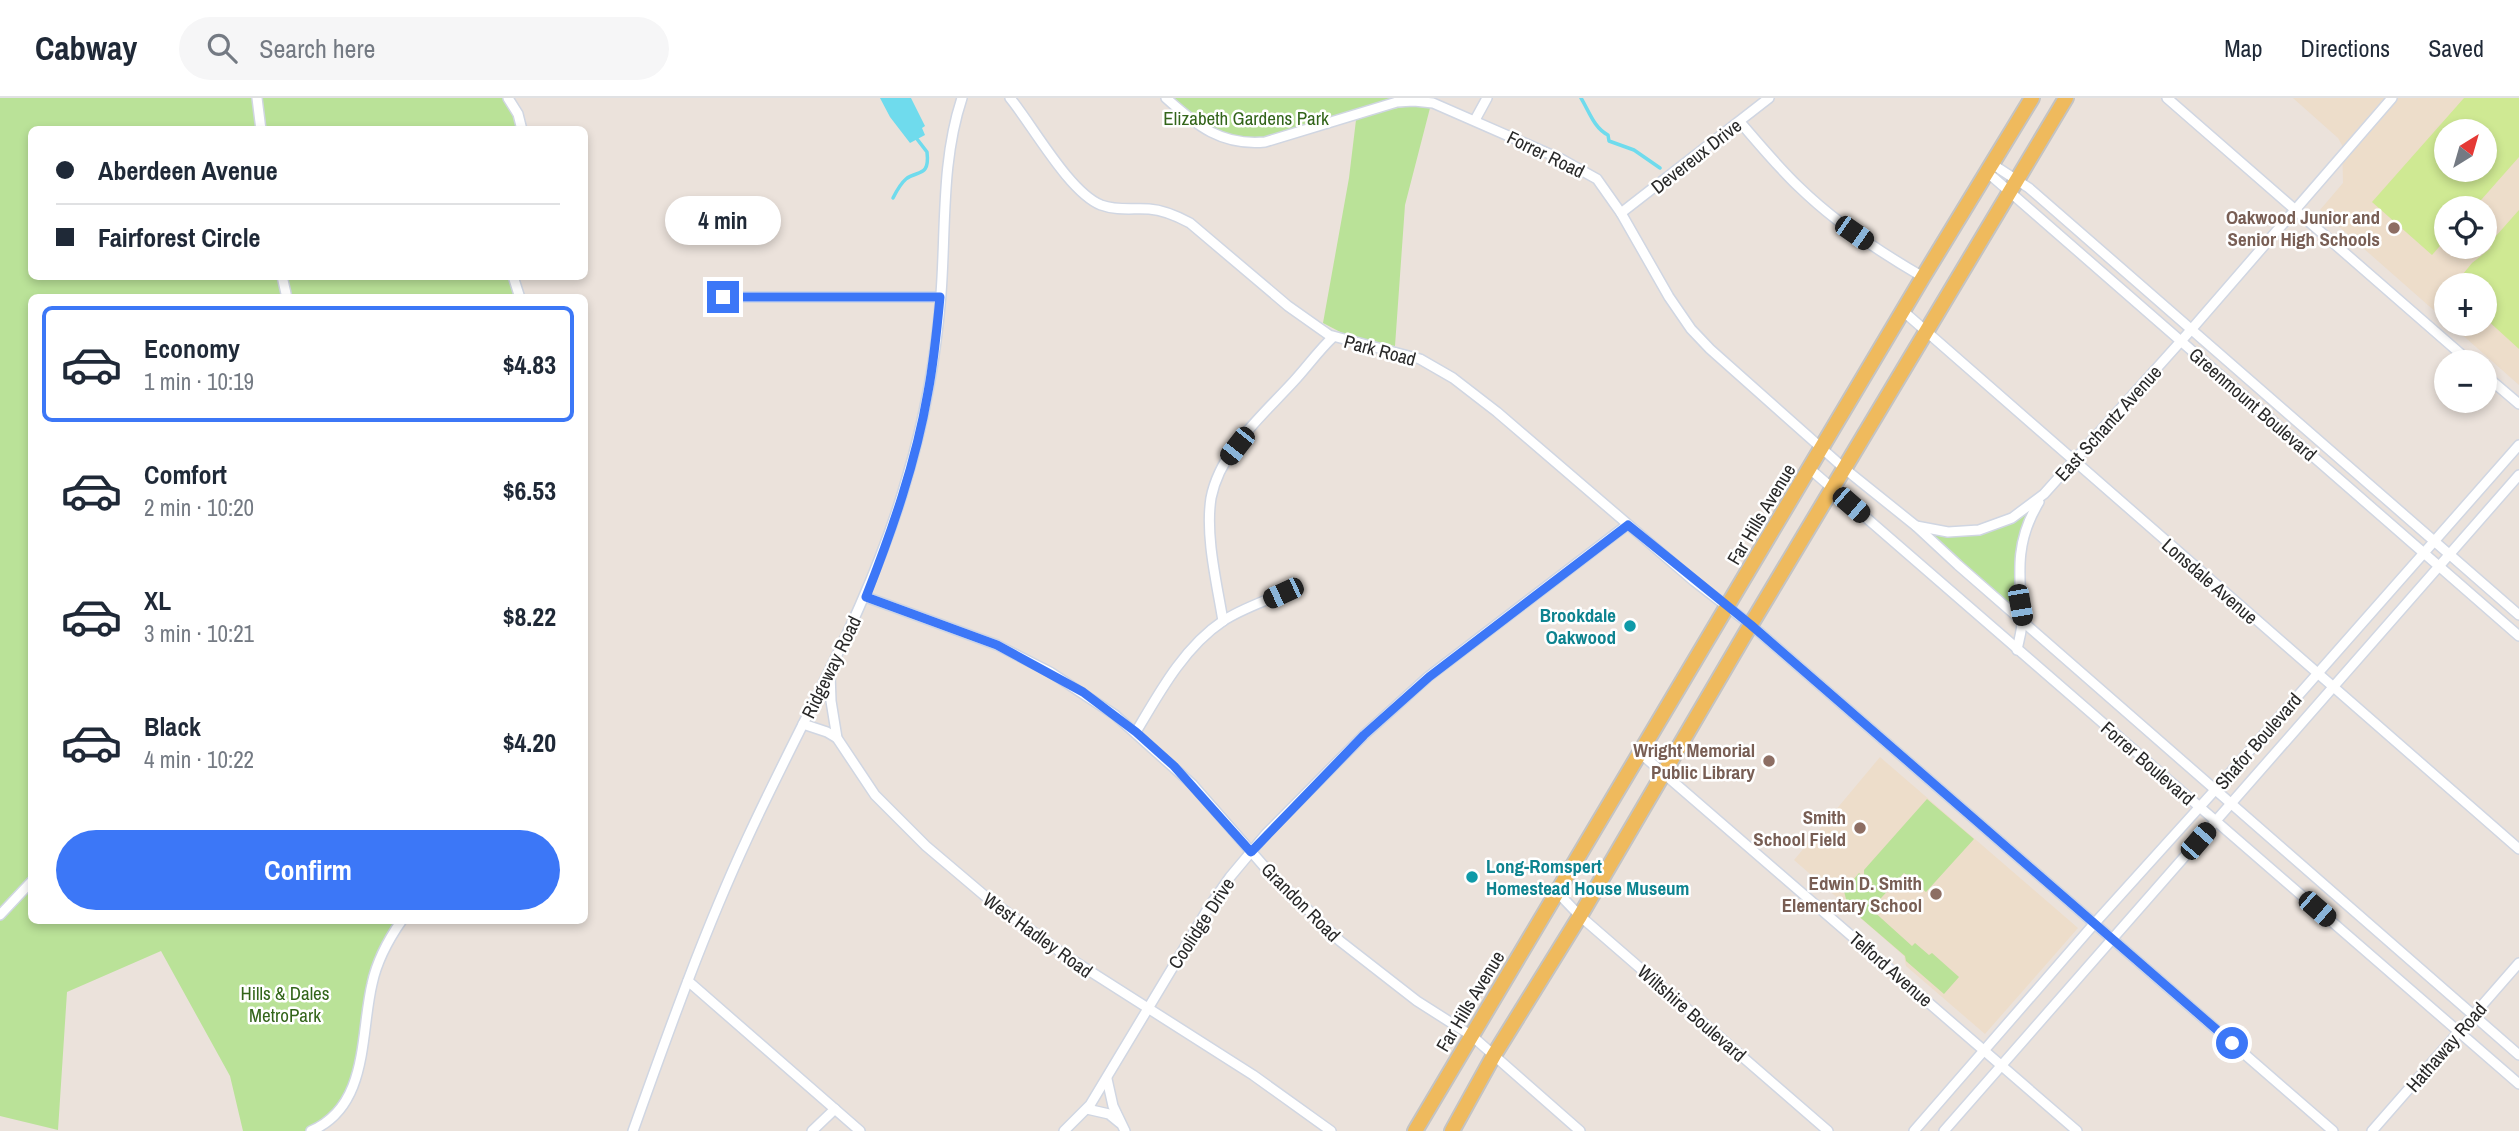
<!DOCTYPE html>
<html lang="en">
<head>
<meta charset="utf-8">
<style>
  :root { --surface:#fff; --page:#f6f6f7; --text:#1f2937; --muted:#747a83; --line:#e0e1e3; --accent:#3c77f7 }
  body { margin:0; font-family:"Archivo Narrow",sans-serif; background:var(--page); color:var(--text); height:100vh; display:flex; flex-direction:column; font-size:26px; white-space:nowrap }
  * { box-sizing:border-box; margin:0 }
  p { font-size:23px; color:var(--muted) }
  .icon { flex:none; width:38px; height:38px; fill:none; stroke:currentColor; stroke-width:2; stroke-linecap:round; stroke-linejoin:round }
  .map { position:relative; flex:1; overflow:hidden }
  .drawer { position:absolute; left:28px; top:196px; width:560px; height:630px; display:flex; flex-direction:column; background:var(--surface); border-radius:10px; box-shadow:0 4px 10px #0003 }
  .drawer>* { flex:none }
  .hud { position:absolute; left:28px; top:28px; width:560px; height:154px; border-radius:10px; box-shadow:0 4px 10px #0003; display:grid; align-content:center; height:154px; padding:0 28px; background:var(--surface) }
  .needle { width:46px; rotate:37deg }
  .fabs { position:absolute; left:2434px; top:21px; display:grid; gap:14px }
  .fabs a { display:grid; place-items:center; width:63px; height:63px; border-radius:50%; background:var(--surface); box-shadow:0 4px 10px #0003; font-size:35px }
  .end { position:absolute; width:32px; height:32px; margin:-16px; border:9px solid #3c77f7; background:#fff; box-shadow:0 0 0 4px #fff }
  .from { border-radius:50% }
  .bubble { position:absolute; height:49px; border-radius:24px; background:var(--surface); box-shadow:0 4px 10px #0003; font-size:23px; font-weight:700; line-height:49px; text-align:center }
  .car { position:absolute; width:21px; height:42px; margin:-21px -10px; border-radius:9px; box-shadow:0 0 5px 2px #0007; background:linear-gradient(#222 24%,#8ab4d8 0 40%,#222 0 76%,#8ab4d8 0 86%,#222 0) }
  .hud b { display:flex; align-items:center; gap:24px; height:66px; font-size:26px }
  .hud b+b { border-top:2px solid var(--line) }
  .hud i { width:18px; height:18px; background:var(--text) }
  ul { padding:12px 0 0; list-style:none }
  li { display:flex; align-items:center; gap:21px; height:116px; margin:0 14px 10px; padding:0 14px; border:4px solid transparent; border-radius:10px }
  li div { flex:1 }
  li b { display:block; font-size:26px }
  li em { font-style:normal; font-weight:700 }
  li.active { border-color:var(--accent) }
  li>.icon { width:63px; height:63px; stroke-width:1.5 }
  .action { display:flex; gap:14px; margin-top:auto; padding:14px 28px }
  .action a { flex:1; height:80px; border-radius:42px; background:var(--accent); color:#fff; font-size:28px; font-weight:700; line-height:80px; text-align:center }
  header { display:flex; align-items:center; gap:42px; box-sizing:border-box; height:98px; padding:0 35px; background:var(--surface); border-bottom:2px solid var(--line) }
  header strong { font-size:33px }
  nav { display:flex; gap:38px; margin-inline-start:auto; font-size:24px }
  .search { width:490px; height:63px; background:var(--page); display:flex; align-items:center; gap:18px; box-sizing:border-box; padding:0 24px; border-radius:38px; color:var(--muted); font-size:26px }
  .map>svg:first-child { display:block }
  .education { fill:#edddca; fill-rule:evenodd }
  .green { fill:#bae298 }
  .pitch { fill:#cfe993; fill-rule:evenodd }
  .water { fill:#6fdbed }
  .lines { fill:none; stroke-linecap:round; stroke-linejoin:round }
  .stream { stroke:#6fdbed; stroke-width:3.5 }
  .minor-casing { stroke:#d0d6e2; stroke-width:12 }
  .primary-casing { stroke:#c3c3c3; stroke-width:18 }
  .minor { stroke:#fff; stroke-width:9 }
  .primary { stroke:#efba5d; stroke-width:14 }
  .route { stroke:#3c77f7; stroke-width:9 }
  .education-dot { fill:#8d6e63; stroke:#fff; stroke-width:2.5 }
  .culture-dot { fill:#0f9aa8; stroke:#fff; stroke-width:2.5 }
  .labels { text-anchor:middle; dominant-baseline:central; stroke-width:5; stroke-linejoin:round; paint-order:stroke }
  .park-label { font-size:19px; fill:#33651a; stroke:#fff }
  .street-label { font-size:19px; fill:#292929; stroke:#fff }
  .education-label { font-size:19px; font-weight:bold; fill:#785e54; stroke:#fff; text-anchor:end }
  .culture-label { font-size:19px; font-weight:bold; fill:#0d838f; stroke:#fff; text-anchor:end }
</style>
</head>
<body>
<header>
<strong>Cabway</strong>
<div class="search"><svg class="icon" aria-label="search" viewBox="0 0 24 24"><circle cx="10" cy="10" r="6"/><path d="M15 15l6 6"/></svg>Search here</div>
<nav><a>Map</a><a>Directions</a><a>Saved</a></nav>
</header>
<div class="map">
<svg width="2519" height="1033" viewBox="0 0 2519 1033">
  <rect width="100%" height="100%" fill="#ebe2db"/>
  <g class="education">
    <path d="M2293 0H2519V287L2450 226H2485V187H2446V223L2320 112 2343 85 2342 47 2338 40ZM2446 33H2485V72H2446ZM2446 110H2485V149H2446Z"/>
    <path d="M1880 659 2078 830 1985 936 1906 868 1904 858 1794 762Z"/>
  </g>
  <g class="green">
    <path d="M0 0H508L522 31 32 32V178H513L520 199 32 200V822L402 823 377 868 362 955 343 1007 311 1033H243L230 978 161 853 67 894 58 1032 0 1018Z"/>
    <path d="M1174 0H1394V1C1365 10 1262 46 1237 41 1213 36 1192 16 1174 0Z"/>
    <path d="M1411 8 1430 10 1405 107 1395 248 1346 237 1323 225 1349 80 1356 22 1386 12Z"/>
    <path d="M2036 404 2024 438 2023 522 1929 440 1935 430 1979 432Z"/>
    <path d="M1927 701 1974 741 1926 794 1904 775 1871 811 1912 848 1915 845 1929 857 1932 855 1959 879 1944 896 1906 863 1905 858 1848 809 1844 793 1859 775 1878 790 1864 777V772Z"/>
  </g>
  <g class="pitch">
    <path d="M2464 0H2519V59L2474 110H2446V141L2432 157 2372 104ZM2446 33H2485V72H2446Z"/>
    <path d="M2519 112V251L2485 220V187H2454L2472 165 2491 150 2488 147Z"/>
  </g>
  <path class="water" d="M880 0H911L925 28 922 30 925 37 910 45 890 19Z"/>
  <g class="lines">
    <g class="stream">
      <path d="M1581 0C1589 13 1594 30 1608 37L1609 43 1634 52 1660 70"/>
      <path d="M893 100C896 94 900 86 906 81 917 72 930 80 927 54L917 41"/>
    </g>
    <defs>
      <g id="minor">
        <path d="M257 0 261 32"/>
        <path d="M508 0 518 16 522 32"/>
        <path d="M1010 0C1033 28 1069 94 1101 107 1117 113 1133 110 1149 111 1164 112 1177 118 1190 125L1288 208 1329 237 1420 261 1453 280 1497 314 1694 483 1751 527 2333 1033"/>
        <path d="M1166 0C1197 28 1222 48 1265 44L1397 4 1414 3 1433 5 1561 61 1597 81 1621 115 1669 199 1691 231 1710 251 1845 371 1916 428 1958 467 2519 957"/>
        <path d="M2167 0 2470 264"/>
        <path d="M1475 22 1487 0"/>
        <path d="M1740 24C1759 46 1778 69 1799 89 1836 125 1878 153 1923 179"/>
        <path d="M1992 66 2029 90 2519 517"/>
        <path d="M1987 74 2519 538"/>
        <path d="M1621 115 1769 0"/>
        <path d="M282 178 287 200"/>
        <path d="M513 178 520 200"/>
        <path d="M709 199H940"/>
        <path d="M1903 213 2519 751"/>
        <path d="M2485 277 2519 306"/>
        <path d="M1810 371 2519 986"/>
        <path d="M1916 428 1948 434 1979 432 2012 420 2044 396 2190 233 2392 0"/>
        <path d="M866 499 997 547 1050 574 1115 617 1192 686 1269 774 1340 843 1417 903 1472 938 1580 1033"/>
        <path d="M1223 523C1217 486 1205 438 1211 400 1220 353 1263 317 1294 283 1307 269 1319 252 1333 239"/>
        <path d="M2017 552C2019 541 2023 530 2022 519 2019 475 2015 443 2039 404"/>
        <path d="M830 575 831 603 837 640 875 697 926 748 985 798 1063 856 1253 977 1331 1033"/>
        <path d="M803 626 827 634 837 640"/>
        <path d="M1136 634C1159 595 1184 549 1223 523 1241 511 1263 504 1283 495"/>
        <path d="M1640 655 2077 1033"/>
        <path d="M1558 795 1580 818 1828 1033"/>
        <path d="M0 817 32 783"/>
        <path d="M688 883 860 1033"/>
        <path d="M1107 981 1113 1008 1125 1033"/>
        <path d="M1087 1011 1109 1016 1120 1025"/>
        <path d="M311 1033C369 1008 360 937 372 886 377 862 388 842 402 822"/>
        <path d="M633 1033C668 935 703 836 747 741 802 621 871 507 907 380 925 320 936 258 941 196 946 130 941 63 962 0"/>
        <path d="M812 1033 835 1011"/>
        <path d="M1064 1033 1090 1007 1209 809 1230 779 1266 736 1364 637 1428 579 1627 427"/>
        <path d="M1914 1033 2094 826 2215 692 2519 347"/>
        <path d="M1944 1033 2519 377"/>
        <path d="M2372 1033 2519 865"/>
      </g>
      <g id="primary">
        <path d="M1415 1033 1923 179 2032 0"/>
        <path d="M1452 1033 1494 957 1580 818 1744 538 2066 0"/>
      </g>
    </defs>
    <use href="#minor" class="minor-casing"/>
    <use href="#primary" class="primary-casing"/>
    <use href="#minor" class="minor"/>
    <use href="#primary" class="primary"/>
  </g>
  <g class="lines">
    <path class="route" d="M723 199H940C937 231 934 263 928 294 916 364 892 433 866 499L997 547 1083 594 1136 634 1174 668 1251 754 1364 637 1429 579 1628 427 1751 527 2232 945"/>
  </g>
  <g class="education-dot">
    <circle cx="2394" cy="130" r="7"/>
    <circle cx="1769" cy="663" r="7"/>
    <circle cx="1860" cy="730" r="7"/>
    <circle cx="1936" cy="796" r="7"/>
  </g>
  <g class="culture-dot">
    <circle cx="1630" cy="528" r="7"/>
    <circle cx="1472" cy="779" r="7"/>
  </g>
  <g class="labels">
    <g class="park-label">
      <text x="1246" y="20">Elizabeth Gardens Park</text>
      <text x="285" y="895">Hills &amp; Dales<tspan x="285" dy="22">MetroPark</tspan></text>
    </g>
    <g class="street-label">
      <text transform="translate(1546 56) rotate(26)">Forrer Road</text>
      <text transform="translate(1696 58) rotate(-38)">Devereux Drive</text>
      <text transform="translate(1380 252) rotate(15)">Park Road</text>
      <text transform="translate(2253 306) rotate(41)">Greenmount Boulevard</text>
      <text transform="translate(2108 325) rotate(-48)">East Schantz Avenue</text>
      <text transform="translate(1761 416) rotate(-59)">Far Hills Avenue</text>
      <text transform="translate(2210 483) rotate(41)">Lonsdale Avenue</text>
      <text transform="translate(831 569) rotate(-64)">Ridgeway Road</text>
      <text transform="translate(2258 643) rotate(-49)">Shafor Boulevard</text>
      <text transform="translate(2148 665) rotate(41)">Forrer Boulevard</text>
      <text transform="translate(1301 804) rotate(45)">Grandon Road</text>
      <text transform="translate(1201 825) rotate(-57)">Coolidge Drive</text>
      <text transform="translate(1038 837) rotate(36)">West Hadley Road</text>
      <text transform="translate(1891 871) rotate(41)">Telford Avenue</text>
      <text transform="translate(1470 903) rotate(-59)">Far Hills Avenue</text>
      <text transform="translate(1692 915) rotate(41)">Wiltshire Boulevard</text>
      <text transform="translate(2446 949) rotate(-49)">Hathaway Road</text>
    </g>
    <g class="education-label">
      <text x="2380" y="119">Oakwood Junior and<tspan x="2380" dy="22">Senior High Schools</tspan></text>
      <text x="1755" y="652">Wright Memorial<tspan x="1755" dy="22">Public Library</tspan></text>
      <text x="1846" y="719">Smith<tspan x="1846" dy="22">School Field</tspan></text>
      <text x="1922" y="785">Edwin D. Smith<tspan x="1922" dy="22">Elementary School</tspan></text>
    </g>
    <g class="culture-label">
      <text x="1616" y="517">Brookdale<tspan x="1616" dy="22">Oakwood</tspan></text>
      <text x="1486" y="768" text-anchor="start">Long-Romspert<tspan x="1486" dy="22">Homestead House Museum</tspan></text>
    </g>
  </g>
</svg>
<div class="fabs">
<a><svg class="needle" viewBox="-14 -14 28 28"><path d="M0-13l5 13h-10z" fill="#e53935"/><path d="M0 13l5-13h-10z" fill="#747a83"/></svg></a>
<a><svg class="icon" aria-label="locate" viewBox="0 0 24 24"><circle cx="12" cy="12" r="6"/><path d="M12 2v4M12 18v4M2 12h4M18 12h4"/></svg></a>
<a>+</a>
<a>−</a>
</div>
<i class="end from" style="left:2232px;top:945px"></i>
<i class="end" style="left:723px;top:199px"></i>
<div class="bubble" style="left:665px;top:98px;width:116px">4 min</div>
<i class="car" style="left:1854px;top:135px;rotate:125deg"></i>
<i class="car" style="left:1237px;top:348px;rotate:218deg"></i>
<i class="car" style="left:1851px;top:407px;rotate:131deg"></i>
<i class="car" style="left:1283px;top:495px;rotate:245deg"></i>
<i class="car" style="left:2020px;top:507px;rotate:170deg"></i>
<i class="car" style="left:2198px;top:743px;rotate:41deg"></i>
<i class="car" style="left:2317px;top:811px;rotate:131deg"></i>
<div class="hud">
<b><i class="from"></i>Aberdeen Avenue</b>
<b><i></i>Fairforest Circle</b>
</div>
<section class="drawer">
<ul>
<li class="active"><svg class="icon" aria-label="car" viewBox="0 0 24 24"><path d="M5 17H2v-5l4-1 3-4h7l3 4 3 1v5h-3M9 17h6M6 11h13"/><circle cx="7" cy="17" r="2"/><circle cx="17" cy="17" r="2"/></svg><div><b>Economy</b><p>1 min · 10:19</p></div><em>$4.83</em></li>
<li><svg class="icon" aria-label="car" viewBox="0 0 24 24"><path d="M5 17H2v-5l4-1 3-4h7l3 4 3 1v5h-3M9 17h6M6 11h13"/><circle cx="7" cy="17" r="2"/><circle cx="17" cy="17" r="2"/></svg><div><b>Comfort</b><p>2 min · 10:20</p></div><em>$6.53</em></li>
<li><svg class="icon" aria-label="car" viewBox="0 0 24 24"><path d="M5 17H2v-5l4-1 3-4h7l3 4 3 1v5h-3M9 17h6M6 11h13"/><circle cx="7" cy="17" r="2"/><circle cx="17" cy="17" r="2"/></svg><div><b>XL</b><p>3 min · 10:21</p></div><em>$8.22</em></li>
<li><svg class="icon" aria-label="car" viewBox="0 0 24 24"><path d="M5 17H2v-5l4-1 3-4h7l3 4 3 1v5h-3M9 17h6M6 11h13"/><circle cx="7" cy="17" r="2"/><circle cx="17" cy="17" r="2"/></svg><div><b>Black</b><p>4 min · 10:22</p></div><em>$4.20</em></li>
</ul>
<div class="action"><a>Confirm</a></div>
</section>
</div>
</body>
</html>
